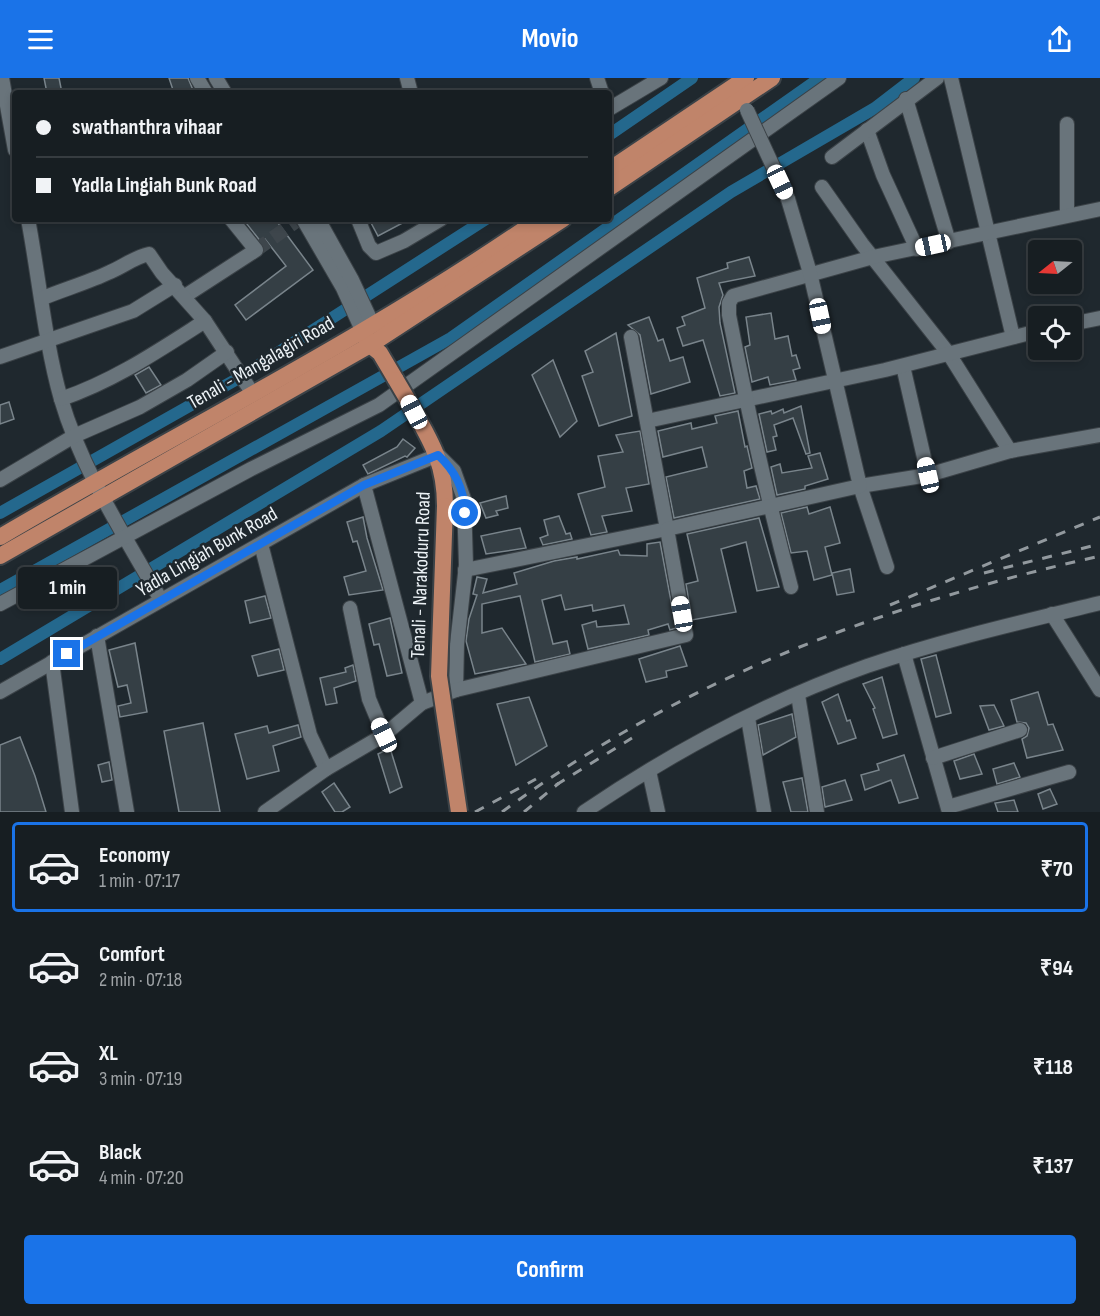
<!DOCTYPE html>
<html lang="en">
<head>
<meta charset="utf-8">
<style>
  :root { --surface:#171e22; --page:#20272a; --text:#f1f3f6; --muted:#9ea2a5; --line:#363c40; --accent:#1a73e8 }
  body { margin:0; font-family:"Sofia Sans Condensed",sans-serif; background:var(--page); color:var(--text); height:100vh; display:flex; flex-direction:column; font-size:22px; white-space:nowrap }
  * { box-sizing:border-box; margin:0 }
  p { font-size:20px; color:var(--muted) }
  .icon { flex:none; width:33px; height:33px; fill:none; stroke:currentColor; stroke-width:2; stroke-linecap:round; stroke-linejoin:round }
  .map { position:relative; height:734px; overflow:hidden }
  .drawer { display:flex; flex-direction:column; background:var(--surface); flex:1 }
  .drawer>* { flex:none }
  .banner { position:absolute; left:12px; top:12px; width:600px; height:132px; border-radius:6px; box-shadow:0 3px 9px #0003,0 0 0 2px var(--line); display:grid; align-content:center; height:132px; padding:0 24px; background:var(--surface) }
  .needle { width:39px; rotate:252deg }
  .buttons { position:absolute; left:1028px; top:162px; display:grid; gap:12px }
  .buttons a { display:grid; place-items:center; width:54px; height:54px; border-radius:6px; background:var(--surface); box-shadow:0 3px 9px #0003,0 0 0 2px var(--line); font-size:30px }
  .end { position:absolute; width:27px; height:27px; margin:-14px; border:8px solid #1a73e8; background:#fff; box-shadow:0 0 0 3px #fff }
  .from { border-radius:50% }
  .bubble { position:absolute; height:42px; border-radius:6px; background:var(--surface); box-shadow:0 3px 9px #0003,0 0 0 2px var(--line); font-size:20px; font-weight:700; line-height:42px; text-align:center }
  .car { position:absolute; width:18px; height:36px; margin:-18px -9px; border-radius:8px; box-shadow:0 0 4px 2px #0007; background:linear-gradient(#fff 24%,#345 0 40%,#fff 0 76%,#345 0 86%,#fff 0) }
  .banner b { display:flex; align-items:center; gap:21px; height:57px; font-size:22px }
  .banner b+b { border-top:2px solid var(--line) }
  .banner i { width:15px; height:15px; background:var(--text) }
  ul { padding:10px 0 0; list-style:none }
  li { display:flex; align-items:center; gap:18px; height:90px; margin:0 12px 9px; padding:0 12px; border:3px solid transparent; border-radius:6px }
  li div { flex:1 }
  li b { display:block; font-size:22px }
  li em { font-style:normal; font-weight:700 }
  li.active { border-color:var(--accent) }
  li>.icon { width:54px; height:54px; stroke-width:1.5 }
  .cta { display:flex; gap:12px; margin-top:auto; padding:12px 24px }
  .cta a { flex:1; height:69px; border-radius:6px; background:var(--accent); color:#fff; font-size:24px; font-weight:700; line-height:69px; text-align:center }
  header { display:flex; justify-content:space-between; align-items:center; height:78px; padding:0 24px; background:var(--accent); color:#fff; font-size:27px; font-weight:700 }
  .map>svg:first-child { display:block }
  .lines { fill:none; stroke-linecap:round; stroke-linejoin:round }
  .canal { stroke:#24688d; stroke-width:12 }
  .building { fill:#353f45; stroke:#79848b; stroke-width:1.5 }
  .minor-tunnel { stroke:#3e464c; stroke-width:14; stroke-dasharray:14 7; stroke-linecap:butt }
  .minor-casing { stroke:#3b4247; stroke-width:16 }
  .major-casing { stroke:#3b4247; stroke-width:20 }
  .minor { stroke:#69747b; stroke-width:14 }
  .major { stroke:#c0846a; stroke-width:16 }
  .rail { stroke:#92999e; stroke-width:3; stroke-dasharray:10 10; stroke-linecap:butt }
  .minor-bridge-casing { stroke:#3b4247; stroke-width:16; stroke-linecap:butt }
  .major-bridge-casing { stroke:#3b4247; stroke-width:20; stroke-linecap:butt }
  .minor-bridge { stroke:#69747b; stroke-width:14 }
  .major-bridge { stroke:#c0846a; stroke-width:16 }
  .route { stroke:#1a73e8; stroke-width:8 }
  .labels { text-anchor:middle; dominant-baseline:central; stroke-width:5; stroke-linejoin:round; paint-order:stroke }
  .street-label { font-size:20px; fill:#ecf2f6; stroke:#1f282e }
</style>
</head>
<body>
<header><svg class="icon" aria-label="menu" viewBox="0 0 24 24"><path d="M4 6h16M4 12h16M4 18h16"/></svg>Movio<svg class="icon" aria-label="share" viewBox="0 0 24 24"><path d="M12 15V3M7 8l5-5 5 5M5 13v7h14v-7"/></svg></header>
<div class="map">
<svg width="1100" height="734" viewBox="0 0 1100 734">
  <rect width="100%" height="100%" fill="#1f282e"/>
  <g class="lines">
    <g class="canal">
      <path d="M609 57 692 0"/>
      <path d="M0 435 237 301 486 141"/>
      <path d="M0 512 451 260 820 0"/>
      <path d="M0 581 381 353 731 114 875 30 914 0"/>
    </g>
  </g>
  <g class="building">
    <path d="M44 0H59L62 15H47Z"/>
    <path d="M169 0H188L193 12 174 15Z"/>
    <path d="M243 141H275L313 192 246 242 235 227 286 188 265 161 261 164Z"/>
    <path d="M369 141H410L378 158Z"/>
    <path d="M749 179 755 198 719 205 723 217 719 229 720 245 735 315 720 318 703 262 683 268 677 250 685 247 682 239 705 230 697 200 728 190 727 185Z"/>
    <path d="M771 235 775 261 788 258 792 278 796 277 800 290 793 292 796 302 770 307 768 299 752 304 745 269 750 267 746 239Z"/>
    <path d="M649 239 658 263 663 261 670 283 683 279 690 304 651 316 640 257 628 247Z"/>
    <path d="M616 255 632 338 599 348 582 298 593 294 585 273Z"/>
    <path d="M553 282 577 343 560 359 532 297Z"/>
    <path d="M149 289 161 307 146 315 135 297Z"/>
    <path d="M9 324 14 341 0 346V327Z"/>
    <path d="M801 328 810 375 806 376 793 340 774 347 777 358 773 359 776 372 767 374 759 336 771 333 772 336 783 331 784 335Z"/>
    <path d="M738 333 745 369 747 368 752 390 744 393 747 410 756 408 760 421 674 440 666 399 707 389 702 369 663 379 658 353 691 345 692 351 717 345 715 338Z"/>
    <path d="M640 353 649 406 626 410 632 433 602 438 607 454 591 457 578 416 605 409 598 378 623 374 616 357Z"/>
    <path d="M403 361 415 370 407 379 405 378 368 396 363 387 397 369Z"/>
    <path d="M820 375 828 401 805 408V411L777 417 771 389 780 386 782 395 812 390 808 378Z"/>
    <path d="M506 418 508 430 496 433 498 437 486 440 480 425Z"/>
    <path d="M807 429 809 436 830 429 840 465 825 469 832 497 814 502 807 473 791 475 781 435Z"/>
    <path d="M559 438 566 456 570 455 572 461 543 467 540 460 548 457 544 442Z"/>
    <path d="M363 439 367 460 383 512 349 517 344 499 366 493 357 463 353 464 347 444Z"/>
    <path d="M759 440 779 509 757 513 746 464 721 471 736 534 692 542 686 506 698 503 687 456Z"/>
    <path d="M520 450 526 470 486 476 481 458Z"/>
    <path d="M660 464 676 550 670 552 668 546 648 552 649 557 588 571 582 547 596 543 597 549 629 546 624 527 593 533 592 527 565 532 561 517 542 522 553 566 567 563 570 576 535 584 520 518 482 526V555L502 550 526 586 475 596 466 563 469 541 477 517 473 516 477 499 487 501 483 515 517 506 514 495 554 483 577 479V481L618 472 620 477 647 478V466Z"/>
    <path d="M850 491 854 514 837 517 832 495Z"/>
    <path d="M265 518 271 540 250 545 245 523Z"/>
    <path d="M390 540 402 595 387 598 379 566 374 567 369 546Z"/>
    <path d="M135 565 147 634 120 639 118 628 131 625 127 607 118 609 109 572Z"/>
    <path d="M680 568 687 588 666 593 667 599 646 604 639 581Z"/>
    <path d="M279 571 284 592 258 598 252 578Z"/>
    <path d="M936 577 951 635 936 639 921 581Z"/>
    <path d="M353 587 356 603 334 610 337 625 326 627 320 600 346 594 345 590Z"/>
    <path d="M882 599 897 656 883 660 873 631 875 630 863 606Z"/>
    <path d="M1038 614 1048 647 1053 646 1063 672 1027 680 1022 661 1027 658 1029 650 1026 645 1017 644 1011 622Z"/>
    <path d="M838 616 847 643 850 642 856 660 838 666 822 624Z"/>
    <path d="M529 619 547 668 516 687 497 626Z"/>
    <path d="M994 627 1004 648 989 652 980 628Z"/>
    <path d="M792 636 796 659 763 677 758 647Z"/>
    <path d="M203 645 220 734H179L164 653Z"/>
    <path d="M298 647 301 659 273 668 279 693 247 701 235 656 267 648 269 655Z"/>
    <path d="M20 659 35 698 46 734H0V667Z"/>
    <path d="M390 670 402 709 390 715 378 676Z"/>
    <path d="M974 676 982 696 960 701 954 683Z"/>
    <path d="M904 677 918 720 899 725 891 702 865 712 861 697 879 692 877 686Z"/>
    <path d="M109 684 112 702 102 704 98 687Z"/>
    <path d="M1014 685 1020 699 997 706 993 691Z"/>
    <path d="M802 700 808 734H791L783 704Z"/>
    <path d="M845 702 852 722 825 729 822 709Z"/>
    <path d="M334 705 350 729 342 734H335L322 714Z"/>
    <path d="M1050 711 1057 726 1043 731 1038 716Z"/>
    <path d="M1014 722 1018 734H998L995 725Z"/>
  </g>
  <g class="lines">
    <path class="minor-tunnel" d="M256 172 295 144"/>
    <defs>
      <g id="minor">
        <path d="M2 0 15 72"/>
        <path d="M197 0 206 15"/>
        <path d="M216 0 225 15"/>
        <path d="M407 0 411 15"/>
        <path d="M597 0 602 15"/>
        <path d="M951 0 1013 259"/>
        <path d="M906 21 949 164"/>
        <path d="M609 31 661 0"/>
        <path d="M1067 46V136"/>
        <path d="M867 52 883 97 917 171"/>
        <path d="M832 79 937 0"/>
        <path d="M822 109 862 166 949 276 1010 373"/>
        <path d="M28 141C39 199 45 265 61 321 82 393 125 458 161 522"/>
        <path d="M303 141 343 210 362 252"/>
        <path d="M318 141 352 202 373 247"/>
        <path d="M358 141 369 168 376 175 404 163 441 141"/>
        <path d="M185 218 256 172 231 141"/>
        <path d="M43 220C65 211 89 204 110 194 124 188 135 179 149 176L162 195 205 243 253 316"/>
        <path d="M1071 246 1100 240"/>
        <path d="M0 279 133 233 175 207"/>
        <path d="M903 288 928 397"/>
        <path d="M61 321C114 303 158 273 205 243"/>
        <path d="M647 343 885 292 1038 253"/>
        <path d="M0 402 74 358 140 329 187 302 227 274"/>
        <path d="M261 466 310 657 326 691"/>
        <path d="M887 489 860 408 928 397 1010 373 1100 357"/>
        <path d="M465 492 667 451 631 259"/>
        <path d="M791 509C767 419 747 329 729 237V225L733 218 873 179 1100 131"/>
        <path d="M0 526 251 391 379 327 839 0"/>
        <path d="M350 530 369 621 384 657"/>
        <path d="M1052 536 1100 612"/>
        <path d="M97 558 127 734"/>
        <path d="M904 576 949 734"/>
        <path d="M52 584 72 734"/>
        <path d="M0 614 364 407 438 377 454 393 464 421 466 487 457 566 456 612"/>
        <path d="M798 617 817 734"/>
        <path d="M422 625 456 612 686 557 667 451 860 408 810 195 788 121"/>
        <path d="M748 640 764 734"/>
        <path d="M933 680 1020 652"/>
        <path d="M649 693 658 734"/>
        <path d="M948 729 1069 694"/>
        <path d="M265 734 326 691 384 657 422 625 364 407"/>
        <path d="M584 734C671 675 768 623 867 588 943 562 1022 544 1100 525"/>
      </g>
      <g id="major">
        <path d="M609 92 746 0"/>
        <path d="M609 110 772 0"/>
        <path d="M365 258 370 267 380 275 396 302"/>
        <path d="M406 319C428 359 445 381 445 428"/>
        <path d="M0 459C180 353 367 260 539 141"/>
        <path d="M0 478 370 267 563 141"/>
      </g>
    </defs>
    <use href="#minor" class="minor-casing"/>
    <use href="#major" class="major-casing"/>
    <use href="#minor" class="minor"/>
    <use href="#major" class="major"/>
    <g class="rail">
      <path d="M984 495 1100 466"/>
      <path d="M890 527 1100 439"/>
      <path d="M556 707 632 660"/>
      <path d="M475 734 536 701"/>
      <path d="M502 734C683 600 882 527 1100 478"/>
      <path d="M524 734 559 705"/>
    </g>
    <defs>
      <path id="minor-bridge" d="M747 32 788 121"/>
      <g id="major-bridge">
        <path d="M396 302 406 319"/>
        <path d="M445 428 439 598 459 734"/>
      </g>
    </defs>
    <use href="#minor-bridge" class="minor-bridge-casing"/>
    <use href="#major-bridge" class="major-bridge-casing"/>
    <use href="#minor-bridge" class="minor-bridge"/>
    <use href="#major-bridge" class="major-bridge"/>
  </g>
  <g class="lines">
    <path class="route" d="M67 576 364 407 438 377C455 393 464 410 465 435"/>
  </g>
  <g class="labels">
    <g class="street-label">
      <text transform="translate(261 285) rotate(-30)">Tenali - Mangalagiri Road</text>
      <text transform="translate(207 474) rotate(-30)">Yadla Lingiah Bunk Road</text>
      <text transform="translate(421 497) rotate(-88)">Tenali - Narakoduru Road</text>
    </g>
  </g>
</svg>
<div class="buttons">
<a><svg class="needle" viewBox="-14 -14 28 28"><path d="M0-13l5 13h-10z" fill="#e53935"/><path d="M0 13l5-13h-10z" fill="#9ea2a5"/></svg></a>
<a><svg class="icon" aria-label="locate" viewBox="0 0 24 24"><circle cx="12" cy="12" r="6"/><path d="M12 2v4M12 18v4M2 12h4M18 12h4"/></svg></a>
</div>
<i class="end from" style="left:465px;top:435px"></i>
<i class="end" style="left:67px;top:576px"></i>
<div class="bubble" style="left:18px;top:489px;width:99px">1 min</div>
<i class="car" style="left:780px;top:104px;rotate:155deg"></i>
<i class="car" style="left:933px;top:167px;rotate:258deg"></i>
<i class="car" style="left:820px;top:238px;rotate:168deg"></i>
<i class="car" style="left:414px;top:334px;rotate:332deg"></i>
<i class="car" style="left:928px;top:397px;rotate:347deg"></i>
<i class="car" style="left:682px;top:536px;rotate:350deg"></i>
<i class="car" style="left:384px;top:657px;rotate:335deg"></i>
<div class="banner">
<b><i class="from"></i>swathanthra vihaar</b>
<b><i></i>Yadla Lingiah Bunk Road</b>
</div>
</div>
<section class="drawer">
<ul>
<li class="active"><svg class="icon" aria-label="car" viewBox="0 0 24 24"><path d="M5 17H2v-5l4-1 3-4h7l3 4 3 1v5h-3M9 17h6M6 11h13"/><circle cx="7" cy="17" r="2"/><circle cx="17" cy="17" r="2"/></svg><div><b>Economy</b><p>1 min · 07:17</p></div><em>₹70</em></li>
<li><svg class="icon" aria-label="car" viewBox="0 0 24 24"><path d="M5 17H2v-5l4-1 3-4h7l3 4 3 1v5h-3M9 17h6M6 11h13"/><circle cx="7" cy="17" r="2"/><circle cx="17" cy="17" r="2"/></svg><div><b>Comfort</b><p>2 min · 07:18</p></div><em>₹94</em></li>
<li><svg class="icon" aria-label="car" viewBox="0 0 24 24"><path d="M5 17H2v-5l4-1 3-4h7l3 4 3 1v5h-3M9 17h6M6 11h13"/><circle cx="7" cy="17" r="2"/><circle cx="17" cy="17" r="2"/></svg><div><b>XL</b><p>3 min · 07:19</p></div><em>₹118</em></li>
<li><svg class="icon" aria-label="car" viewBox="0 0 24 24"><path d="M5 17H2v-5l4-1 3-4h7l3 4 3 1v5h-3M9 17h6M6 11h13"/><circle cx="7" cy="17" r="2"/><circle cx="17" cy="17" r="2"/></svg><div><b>Black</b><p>4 min · 07:20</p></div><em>₹137</em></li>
</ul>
<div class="cta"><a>Confirm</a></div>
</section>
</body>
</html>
